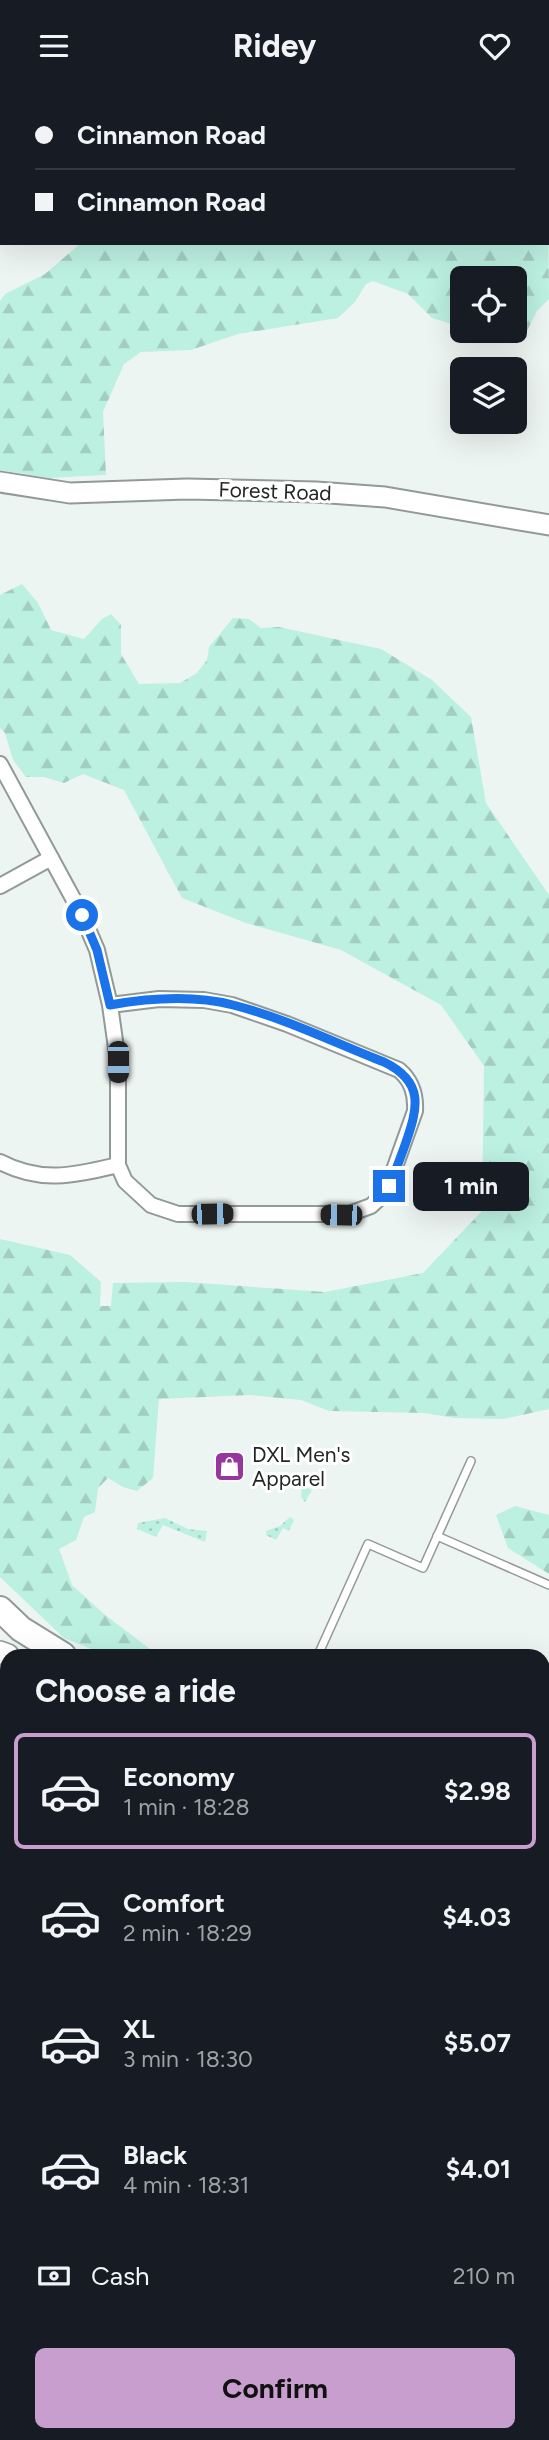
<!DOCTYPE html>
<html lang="en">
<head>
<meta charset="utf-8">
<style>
  :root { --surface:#171b24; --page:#20242c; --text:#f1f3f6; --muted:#9ea1a6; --line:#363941; --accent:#c89ece }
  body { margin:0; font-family:Figtree,sans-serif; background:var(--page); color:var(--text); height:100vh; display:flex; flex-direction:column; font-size:26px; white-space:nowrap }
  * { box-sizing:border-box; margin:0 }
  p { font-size:23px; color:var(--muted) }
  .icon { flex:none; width:38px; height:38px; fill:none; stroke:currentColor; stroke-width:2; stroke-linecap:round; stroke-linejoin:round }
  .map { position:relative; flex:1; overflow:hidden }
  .panel { position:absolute; left:0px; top:1558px; width:550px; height:793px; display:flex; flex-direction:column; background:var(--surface); border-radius:21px 21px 0 0; box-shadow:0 7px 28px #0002 }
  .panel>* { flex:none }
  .hud { position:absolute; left:0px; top:0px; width:550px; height:154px; box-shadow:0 7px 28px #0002; display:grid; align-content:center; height:154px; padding:0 35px; background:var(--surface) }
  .tools { position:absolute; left:450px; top:175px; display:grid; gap:14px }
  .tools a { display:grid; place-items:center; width:77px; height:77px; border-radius:10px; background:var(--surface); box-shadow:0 7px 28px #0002; font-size:35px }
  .end { position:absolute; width:32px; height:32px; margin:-16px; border:9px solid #1a73e8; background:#fff; box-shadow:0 0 0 4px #fff }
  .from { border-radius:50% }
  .bubble { position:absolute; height:49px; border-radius:10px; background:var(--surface); box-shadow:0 7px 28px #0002; font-size:23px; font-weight:700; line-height:49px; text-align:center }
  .car { position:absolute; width:21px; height:42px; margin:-21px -10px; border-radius:9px; box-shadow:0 0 5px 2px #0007; background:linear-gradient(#222 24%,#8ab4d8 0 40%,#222 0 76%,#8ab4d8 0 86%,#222 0) }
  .hud b { display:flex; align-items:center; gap:24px; height:66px; font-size:26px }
  .hud b+b { border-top:2px solid var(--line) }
  .hud i { width:18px; height:18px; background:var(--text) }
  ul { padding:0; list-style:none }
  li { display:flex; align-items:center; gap:21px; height:116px; margin:0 14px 10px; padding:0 21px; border:4px solid transparent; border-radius:10px }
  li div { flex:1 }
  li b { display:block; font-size:26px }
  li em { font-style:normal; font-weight:700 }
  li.current { border-color:var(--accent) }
  li>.icon { width:63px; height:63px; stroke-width:1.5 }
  h2 { padding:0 35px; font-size:32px; line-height:84px }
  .pay { display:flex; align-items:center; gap:18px; height:77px; padding:0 35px; font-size:26px }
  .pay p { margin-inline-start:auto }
  .primary-button { display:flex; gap:14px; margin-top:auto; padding:14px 35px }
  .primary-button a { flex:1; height:80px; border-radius:10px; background:var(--accent); color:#111; font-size:28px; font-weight:700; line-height:80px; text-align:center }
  header { display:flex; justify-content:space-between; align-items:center; height:91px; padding:0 35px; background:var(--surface); font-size:32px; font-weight:700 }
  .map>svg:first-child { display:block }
  .built { fill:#dbebe6 }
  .grass { fill:url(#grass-dots) }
  .forest { fill:url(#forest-firs) }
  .green { fill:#bcf0e1 }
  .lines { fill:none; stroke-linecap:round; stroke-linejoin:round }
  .lane-casing { stroke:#929997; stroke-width:10 }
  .street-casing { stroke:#929997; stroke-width:18 }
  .secondary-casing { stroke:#929997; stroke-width:23 }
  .primary-casing { stroke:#929997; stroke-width:24 }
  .highway-casing { stroke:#929997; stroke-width:28 }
  .lane { stroke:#fff; stroke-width:7 }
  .street { stroke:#fff; stroke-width:14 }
  .secondary { stroke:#fff; stroke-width:19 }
  .primary { stroke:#fff; stroke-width:21 }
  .highway { stroke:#fff; stroke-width:24 }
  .route { stroke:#1a73e8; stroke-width:9 }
  .labels { text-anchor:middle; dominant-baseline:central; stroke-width:6; stroke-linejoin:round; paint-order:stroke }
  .street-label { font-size:21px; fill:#232625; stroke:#fff }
  .poi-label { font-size:21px; fill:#232625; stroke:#fff; text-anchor:start }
</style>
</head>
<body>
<header><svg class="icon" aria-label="menu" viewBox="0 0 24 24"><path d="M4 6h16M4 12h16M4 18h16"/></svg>Ridey<svg class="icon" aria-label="heart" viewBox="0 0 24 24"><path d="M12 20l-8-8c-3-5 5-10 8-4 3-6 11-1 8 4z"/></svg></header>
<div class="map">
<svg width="549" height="2349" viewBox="0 0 549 2349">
  <defs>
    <pattern id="grass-dots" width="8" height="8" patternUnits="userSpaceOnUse" patternTransform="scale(1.75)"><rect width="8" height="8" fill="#bcf0e1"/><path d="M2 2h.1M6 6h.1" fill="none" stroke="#a1cec1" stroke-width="1.8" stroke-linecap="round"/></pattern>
    <pattern id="forest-firs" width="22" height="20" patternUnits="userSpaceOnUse" patternTransform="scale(1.75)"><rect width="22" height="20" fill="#bcf0e1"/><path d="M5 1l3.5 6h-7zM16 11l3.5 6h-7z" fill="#a1cec1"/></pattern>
  </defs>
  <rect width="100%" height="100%" fill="#edf5f2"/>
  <path class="built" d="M0 1666H7V2343H542L543 1896 549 1898V2349H0Z"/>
  <g class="grass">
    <path d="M308 1382 310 1385 306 1396 312 1399 305 1411 301 1406 303 1383Z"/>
    <path d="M290 1426 294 1429 289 1440 283 1437 276 1449 266 1444V1440L280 1435Z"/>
    <path d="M165 1427 188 1438 207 1440 205 1451 163 1434 156 1446 137 1438 138 1432Z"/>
    <path d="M0 1660 7 1663V1694L0 1692Z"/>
  </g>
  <g class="forest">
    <path d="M136 0H322L323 2H136Z"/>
    <path d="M434 0H549V7L548 2Z"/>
    <path d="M548 118 549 208 537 220 526 242 506 252 486 240H514V187H462V236L432 227 408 203 373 190 366 193 355 211 338 227 238 243 191 259 141 261 124 273 103 321 106 384 49 387 0 379V210L5 203 45 183 81 152H548Z"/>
    <path d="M22 493 38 512 51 539 84 548 102 528 111 523 121 534V563L139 593 180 592 197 582 207 569 209 556 233 527 249 528 261 537 279 536 381 558 432 589 471 626 486 712 549 804V1318L504 1328 454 1327 424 1322 329 1320 301 1309 249 1304 159 1308 153 1387 137 1400 123 1396 108 1387 98 1397 95 1421 84 1426 76 1449 59 1458 72 1494 104 1523 150 1558V1564H106L64 1547 0 1486V1148L70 1164 101 1191 100 1215H111L113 1192 186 1191 325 1201 423 1182 482 1120 484 975 441 914 341 859 246 832 182 807 124 699 83 683 64 692 44 686H26L13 669 5 642 0 637V504Z"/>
    <path d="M515 1415 549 1424V1483L508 1457 496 1424Z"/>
  </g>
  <path class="green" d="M543 1888 549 1893V1941L543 1936 548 1921 543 1918Z"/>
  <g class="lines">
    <defs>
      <g id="lane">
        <path d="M54 2V0"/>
        <path d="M548 23H549"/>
        <path d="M0 141 2 140"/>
        <path d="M437 1445 549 1494"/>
        <path d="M318 1564 368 1453 423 1477 471 1370"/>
        <path d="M542 1619 549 1604"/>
        <path d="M542 1870 549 1878"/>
        <path d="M542 1979 549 1972"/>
        <path d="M0 1996 7 2000"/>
        <path d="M542 2057 549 2059"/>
      </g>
      <g id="street">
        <path d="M0 673 82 824 97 859 110 914 118 971V1074L125 1090 151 1114 178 1123H349L371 1115 386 1101 415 1020C416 1003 412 990 399 979L287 933 232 914 204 909 159 908 110 914"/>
        <path d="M0 795 51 767"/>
        <path d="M0 1071C42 1093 75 1084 118 1074"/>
        <path d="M0 1711 7 1713"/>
        <path d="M542 2009 549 2006"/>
      </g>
      <path id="secondary" d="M0 391 70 402 187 398 316 401 385 406 549 434"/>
      <g id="primary">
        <path d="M0 1561 8 1564"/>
        <path d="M0 1604 7 1607"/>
        <path d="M542 1807 549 1810"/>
        <path d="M542 1846 549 1849"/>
      </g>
      <g id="highway">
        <path d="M0 1518 21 1538 63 1564"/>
        <path d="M0 1634 7 1636"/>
      </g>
    </defs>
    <use href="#lane" class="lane-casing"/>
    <use href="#street" class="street-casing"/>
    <use href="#secondary" class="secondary-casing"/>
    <use href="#primary" class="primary-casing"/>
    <use href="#highway" class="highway-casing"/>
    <use href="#lane" class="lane"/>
    <use href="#street" class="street"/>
    <use href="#secondary" class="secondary"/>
    <use href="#primary" class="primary"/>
    <use href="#highway" class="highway"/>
  </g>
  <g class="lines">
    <path class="route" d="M82 824 97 859 110 914C150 907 194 904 233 914 285 927 335 952 384 971 425 991 418 1017 405 1054 400 1068 395 1082 389 1095"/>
  </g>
  <defs>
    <symbol id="shop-square" viewBox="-11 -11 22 22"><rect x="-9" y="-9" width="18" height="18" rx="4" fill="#97369e" stroke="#fff"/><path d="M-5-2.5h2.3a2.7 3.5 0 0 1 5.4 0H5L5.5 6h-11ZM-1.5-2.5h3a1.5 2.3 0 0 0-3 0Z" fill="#fff"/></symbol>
  </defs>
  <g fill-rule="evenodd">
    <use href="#shop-square" x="212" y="1358" width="35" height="35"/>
  </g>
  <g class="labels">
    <g class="street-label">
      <text transform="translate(275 400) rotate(2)">Forest Road</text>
    </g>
    <g class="poi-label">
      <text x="252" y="1363">DXL Men's<tspan x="252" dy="24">Apparel</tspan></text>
    </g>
  </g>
</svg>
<div class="tools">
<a><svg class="icon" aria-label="locate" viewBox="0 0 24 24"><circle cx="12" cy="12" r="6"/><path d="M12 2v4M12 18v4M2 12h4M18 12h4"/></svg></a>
<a><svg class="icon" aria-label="layers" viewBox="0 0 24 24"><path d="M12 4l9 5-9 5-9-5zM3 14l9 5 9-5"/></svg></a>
</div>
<i class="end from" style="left:82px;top:824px"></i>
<i class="end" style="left:389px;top:1095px"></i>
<div class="bubble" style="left:413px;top:1071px;width:116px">1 min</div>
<i class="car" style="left:118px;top:971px;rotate:180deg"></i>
<i class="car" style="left:212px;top:1123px;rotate:89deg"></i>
<i class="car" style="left:341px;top:1124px;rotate:271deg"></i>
<div class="hud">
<b><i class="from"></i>Cinnamon Road</b>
<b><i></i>Cinnamon Road</b>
</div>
<section class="panel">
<h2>Choose a ride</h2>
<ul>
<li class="current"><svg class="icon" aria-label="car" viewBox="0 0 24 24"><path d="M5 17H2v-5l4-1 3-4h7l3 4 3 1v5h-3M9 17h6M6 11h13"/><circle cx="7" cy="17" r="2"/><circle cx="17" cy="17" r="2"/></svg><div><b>Economy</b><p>1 min · 18:28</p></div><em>$2.98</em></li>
<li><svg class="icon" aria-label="car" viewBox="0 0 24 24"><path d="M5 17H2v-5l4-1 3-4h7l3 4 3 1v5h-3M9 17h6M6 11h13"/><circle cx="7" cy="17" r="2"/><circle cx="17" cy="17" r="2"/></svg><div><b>Comfort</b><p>2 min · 18:29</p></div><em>$4.03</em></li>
<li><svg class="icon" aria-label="car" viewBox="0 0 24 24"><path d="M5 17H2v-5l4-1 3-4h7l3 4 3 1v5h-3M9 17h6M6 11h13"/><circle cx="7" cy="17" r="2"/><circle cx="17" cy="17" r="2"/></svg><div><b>XL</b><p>3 min · 18:30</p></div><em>$5.07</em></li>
<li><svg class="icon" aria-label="car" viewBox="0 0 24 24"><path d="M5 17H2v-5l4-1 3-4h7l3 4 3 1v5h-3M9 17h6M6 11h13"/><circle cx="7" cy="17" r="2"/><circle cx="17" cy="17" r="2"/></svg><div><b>Black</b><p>4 min · 18:31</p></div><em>$4.01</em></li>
</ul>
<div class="pay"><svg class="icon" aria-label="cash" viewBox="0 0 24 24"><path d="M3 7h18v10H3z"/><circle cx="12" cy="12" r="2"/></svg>Cash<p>210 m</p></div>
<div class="primary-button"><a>Confirm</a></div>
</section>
</div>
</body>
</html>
